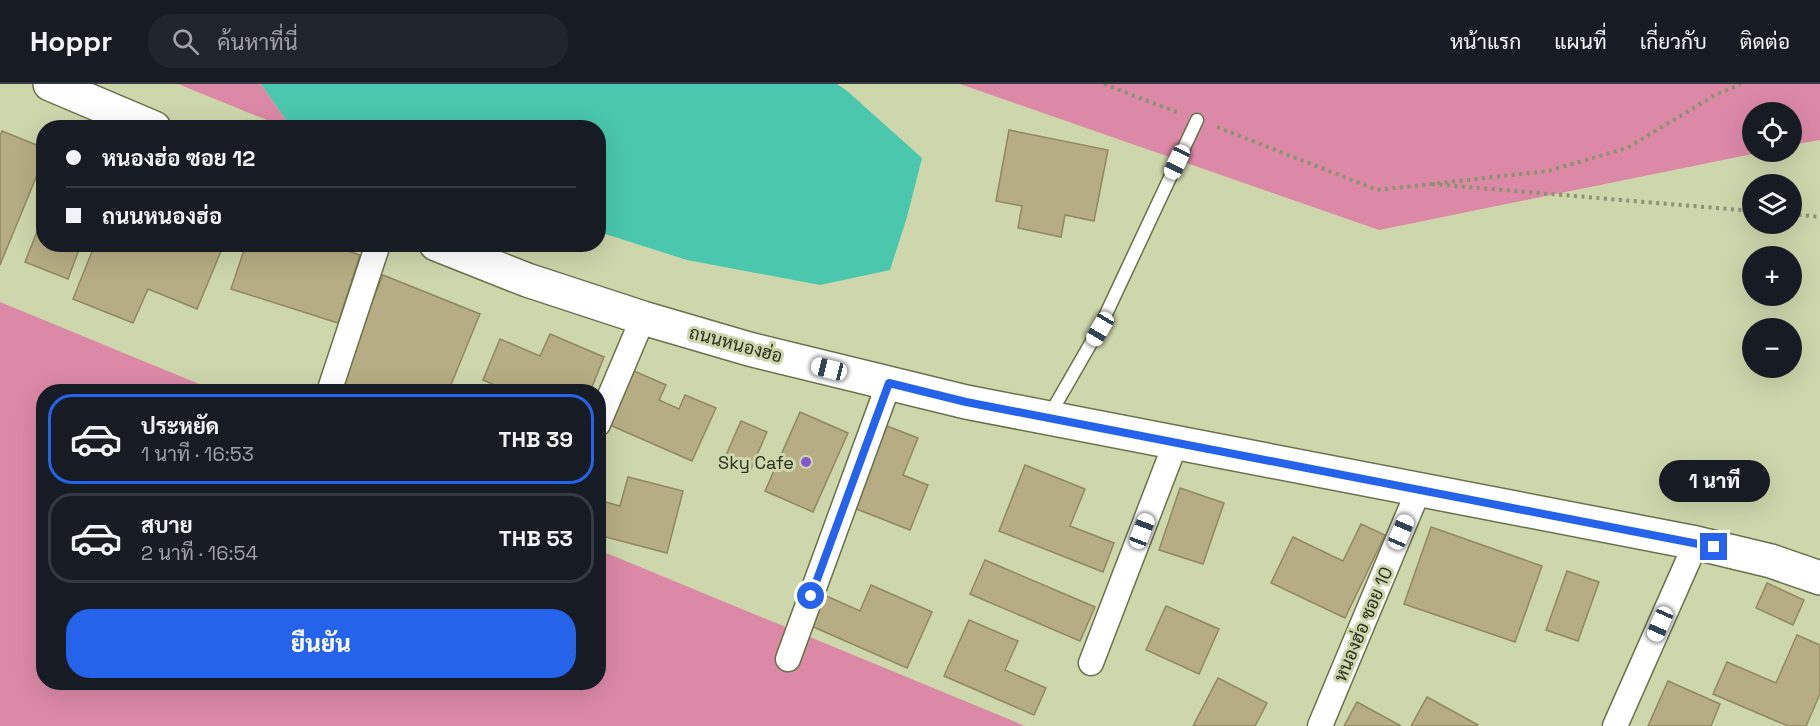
<!DOCTYPE html>
<html lang="th">
<head>
<meta charset="utf-8">
<style>
  :root { --surface:#171b24; --page:#20242c; --text:#f1f3f6; --muted:#9ea1a6; --line:#363941; --accent:#2563eb }
  body { margin:0; font-family:"Space Grotesk",Sarabun,sans-serif; background:var(--page); color:var(--text); height:100vh; display:flex; flex-direction:column; font-size:22px; white-space:nowrap }
  * { box-sizing:border-box; margin:0 }
  p { font-size:20px; color:var(--muted) }
  .icon { flex:none; width:33px; height:33px; fill:none; stroke:currentColor; stroke-width:2; stroke-linecap:round; stroke-linejoin:round }
  .map { position:relative; flex:1; overflow:hidden }
  .details { position:absolute; left:36px; top:300px; width:570px; height:306px; display:flex; flex-direction:column; background:var(--surface); border-radius:24px; box-shadow:0 6px 24px #0002 }
  .details>* { flex:none }
  .guide { position:absolute; left:36px; top:36px; width:570px; height:132px; border-radius:24px; box-shadow:0 6px 24px #0002; display:grid; align-content:center; height:132px; padding:0 30px; background:var(--surface) }
  .controls { position:absolute; left:1742px; top:18px; display:grid; gap:12px }
  .controls a { display:grid; place-items:center; width:60px; height:60px; border-radius:50%; background:var(--surface); box-shadow:0 6px 24px #0002; font-size:30px }
  .end { position:absolute; width:27px; height:27px; margin:-14px; border:8px solid #2563eb; background:#fff; box-shadow:0 0 0 3px #fff }
  .from { border-radius:50% }
  .bubble { position:absolute; height:42px; border-radius:21px; background:var(--surface); box-shadow:0 6px 24px #0002; font-size:20px; font-weight:800; line-height:42px; text-align:center }
  .car { position:absolute; width:18px; height:36px; margin:-18px -9px; border-radius:8px; box-shadow:0 0 4px 2px #0007; background:linear-gradient(#fff 24%,#345 0 40%,#fff 0 76%,#345 0 86%,#fff 0) }
  .guide b { display:flex; align-items:center; gap:21px; height:57px; font-size:22px }
  .guide b+b { border-top:2px solid var(--line) }
  .guide i { width:15px; height:15px; background:var(--text) }
  ul { padding:10px 0 0; list-style:none }
  li { display:flex; align-items:center; gap:18px; height:90px; margin:0 12px 9px; padding:0 18px; border:3px solid var(--line); border-radius:24px }
  li div { flex:1 }
  li b { display:block; font-size:22px }
  li em { font-style:normal; font-weight:800 }
  li.current { border-color:var(--accent) }
  li>.icon { width:54px; height:54px; stroke-width:1.5 }
  .button { display:flex; gap:12px; margin-top:auto; padding:12px 30px }
  .button a { flex:1; height:69px; border-radius:24px; background:var(--accent); color:#fff; font-size:24px; font-weight:800; line-height:69px; text-align:center }
  header { display:flex; align-items:center; gap:36px; box-sizing:border-box; height:84px; padding:0 30px; background:var(--surface); border-bottom:2px solid var(--line) }
  header strong { font-size:28px }
  nav { display:flex; gap:33px; margin-inline-start:auto; font-size:21px }
  .search { width:420px; height:54px; background:var(--page); display:flex; align-items:center; gap:15px; box-sizing:border-box; padding:0 21px; border-radius:24px; color:var(--muted); font-size:22px }
  .map>svg:first-child { display:block }
  .green { fill:#db89a6 }
  .water { fill:#4ac7ad }
  .building { fill:#b7ad84; stroke:#918860; stroke-width:1.5 }
  .lines { fill:none; stroke-linecap:round; stroke-linejoin:round }
  .service-casing { stroke:#6a714b; stroke-width:15 }
  .minor-casing { stroke:#6a714b; stroke-width:27 }
  .secondary-casing { stroke:#6a714b; stroke-width:36 }
  .path { stroke:#8c9272; stroke-width:4; stroke-dasharray:3 4.5; stroke-linecap:butt }
  .service { stroke:#fff; stroke-width:12 }
  .minor { stroke:#fff; stroke-width:24 }
  .secondary { stroke:#fff; stroke-width:33 }
  .route { stroke:#2563eb; stroke-width:8 }
  .poi-dot { fill:#8357d1; stroke:#ced6ac; stroke-width:2 }
  .labels { text-anchor:middle; dominant-baseline:central; stroke-width:6; stroke-linejoin:round; paint-order:stroke }
  .street-label { font-size:18px; fill:#2c2f1f; stroke:#ced6ac }
  .poi-label { font-size:18px; fill:#2c2f1f; stroke:#ced6ac; text-anchor:end }
</style>
</head>
<body>
<header>
<strong>Hoppr</strong>
<div class="search"><svg class="icon" aria-label="search" viewBox="0 0 24 24"><circle cx="10" cy="10" r="6"/><path d="M15 15l6 6"/></svg>ค้นหาที่นี่</div>
<nav><a>หน้าแรก</a><a>แผนที่</a><a>เกี่ยวกับ</a><a>ติดต่อ</a></nav>
</header>
<div class="map">
<svg width="1820" height="642" viewBox="0 0 1820 642">
  <rect width="100%" height="100%" fill="#ced6ac"/>
  <g class="green">
    <path d="M178 0H261L291 43H284Z"/>
    <path d="M960 0H1820V56L1791 61V28H1752V68H1762L1379 146Z"/>
    <path d="M0 218 216 307 44 308V598H598L599 466 1025 642H0Z"/>
  </g>
  <path class="water" d="M261 0H837L846 6 922 74 907 133 890 186 820 201 687 176 599 148 598 44 291 43Z"/>
  <g class="building">
    <path d="M1009 46 1108 66 1094 137 1065 131 1061 153 1018 144 1022 122 996 117Z"/>
    <path d="M2 47 44 64V74L0 181V52Z"/>
    <path d="M44 130V160H81L68 195 25 178Z"/>
    <path d="M95 160H224L197 225 148 205 133 239 73 215Z"/>
    <path d="M246 160H326L360 171 338 239 231 205Z"/>
    <path d="M383 191 480 230 448 308H335Z"/>
    <path d="M550 250 604 273 590 308H511L483 296 500 255 540 272Z"/>
    <path d="M634 287 666 301 659 316 679 325 685 311 716 324 692 377 610 341Z"/>
    <path d="M800 328 848 349 813 428 765 407Z"/>
    <path d="M741 337 767 348 749 389 723 378Z"/>
    <path d="M887 342 918 354 903 391 928 401 910 446 854 424Z"/>
    <path d="M1025 381 1085 405 1070 442 1114 459 1103 488 999 447Z"/>
    <path d="M628 393 683 407 667 469 598 451V416L620 422Z"/>
    <path d="M1180 404 1224 419 1203 480 1159 466Z"/>
    <path d="M1361 440 1385 451 1345 534 1271 499 1293 453 1343 477Z"/>
    <path d="M1431 443 1542 482 1515 558 1404 520Z"/>
    <path d="M985 476 1095 523 1080 557 970 510Z"/>
    <path d="M1567 487 1599 498 1578 557 1546 546Z"/>
    <path d="M1767 499 1804 516 1793 541 1756 524Z"/>
    <path d="M871 501 932 528 907 584 809 541 822 510 860 527Z"/>
    <path d="M1166 522 1219 545 1199 590 1146 566Z"/>
    <path d="M969 536 1018 557 1005 586 1046 604 1034 631 944 592Z"/>
    <path d="M1797 551 1820 561V610L1806 642H1788L1713 610 1727 578 1776 599Z"/>
    <path d="M1218 594 1267 619 1255 642H1193Z"/>
    <path d="M1668 597 1720 620 1711 642H1648Z"/>
    <path d="M1427 613 1478 641 1477 642H1411Z"/>
    <path d="M1357 618 1401 642H1344Z"/>
  </g>
  <g class="lines">
    <defs>
      <path id="service" d="M1049 332 1099 245 1197 36"/>
      <g id="minor">
        <path d="M329 308 378 160"/>
        <path d="M598 340 643 234"/>
        <path d="M788 575 889 299"/>
        <path d="M1091 579 1176 358"/>
        <path d="M1320 642 1419 405"/>
        <path d="M1615 642 1696 459"/>
      </g>
      <g id="secondary">
        <path d="M50 0 154 44"/>
        <path d="M436 160 527 196 643 234 749 265 966 318 1696 459 1771 477 1820 494"/>
      </g>
    </defs>
    <use href="#service" class="service-casing"/>
    <use href="#minor" class="minor-casing"/>
    <use href="#secondary" class="secondary-casing"/>
    <g class="path">
      <path d="M1104 0 1179 29"/>
      <path d="M1217 43 1377 106 1548 87 1627 64 1715 11 1741 0"/>
      <path d="M1432 100 1752 127"/>
      <path d="M1791 130 1820 133"/>
    </g>
    <use href="#service" class="service"/>
    <use href="#minor" class="minor"/>
    <use href="#secondary" class="secondary"/>
  </g>
  <g class="lines">
    <path class="route" d="M811 512 889 299 966 318 1714 463"/>
  </g>
  <circle class="poi-dot" cx="806" cy="378" r="6"/>
  <g class="labels">
    <g class="street-label">
      <text transform="translate(736 260) rotate(15)">ถนนหนองฮ่อ</text>
      <text transform="translate(1363 540) rotate(-67)">หนองฮ่อ ซอย 10</text>
    </g>
    <g class="poi-label">
      <text x="794" y="378">Sky Cafe</text>
    </g>
  </g>
</svg>
<div class="controls">
<a><svg class="icon" aria-label="locate" viewBox="0 0 24 24"><circle cx="12" cy="12" r="6"/><path d="M12 2v4M12 18v4M2 12h4M18 12h4"/></svg></a>
<a><svg class="icon" aria-label="layers" viewBox="0 0 24 24"><path d="M12 4l9 5-9 5-9-5zM3 14l9 5 9-5"/></svg></a>
<a>+</a>
<a>−</a>
</div>
<i class="end from" style="left:811px;top:512px"></i>
<i class="end" style="left:1714px;top:463px"></i>
<div class="bubble" style="left:1659px;top:376px;width:111px">1 นาที</div>
<i class="car" style="left:1177px;top:78px;rotate:205deg"></i>
<i class="car" style="left:1100px;top:245px;rotate:210deg"></i>
<i class="car" style="left:829px;top:285px;rotate:284deg"></i>
<i class="car" style="left:1142px;top:447px;rotate:21deg"></i>
<i class="car" style="left:1401px;top:448px;rotate:23deg"></i>
<i class="car" style="left:1660px;top:540px;rotate:204deg"></i>
<div class="guide">
<b><i class="from"></i>หนองฮ่อ ซอย 12</b>
<b><i></i>ถนนหนองฮ่อ</b>
</div>
<section class="details">
<ul>
<li class="current"><svg class="icon" aria-label="car" viewBox="0 0 24 24"><path d="M5 17H2v-5l4-1 3-4h7l3 4 3 1v5h-3M9 17h6M6 11h13"/><circle cx="7" cy="17" r="2"/><circle cx="17" cy="17" r="2"/></svg><div><b>ประหยัด</b><p>1 นาที · 16:53</p></div><em>THB 39</em></li>
<li><svg class="icon" aria-label="car" viewBox="0 0 24 24"><path d="M5 17H2v-5l4-1 3-4h7l3 4 3 1v5h-3M9 17h6M6 11h13"/><circle cx="7" cy="17" r="2"/><circle cx="17" cy="17" r="2"/></svg><div><b>สบาย</b><p>2 นาที · 16:54</p></div><em>THB 53</em></li>
</ul>
<div class="button"><a>ยืนยัน</a></div>
</section>
</div>
</body>
</html>
